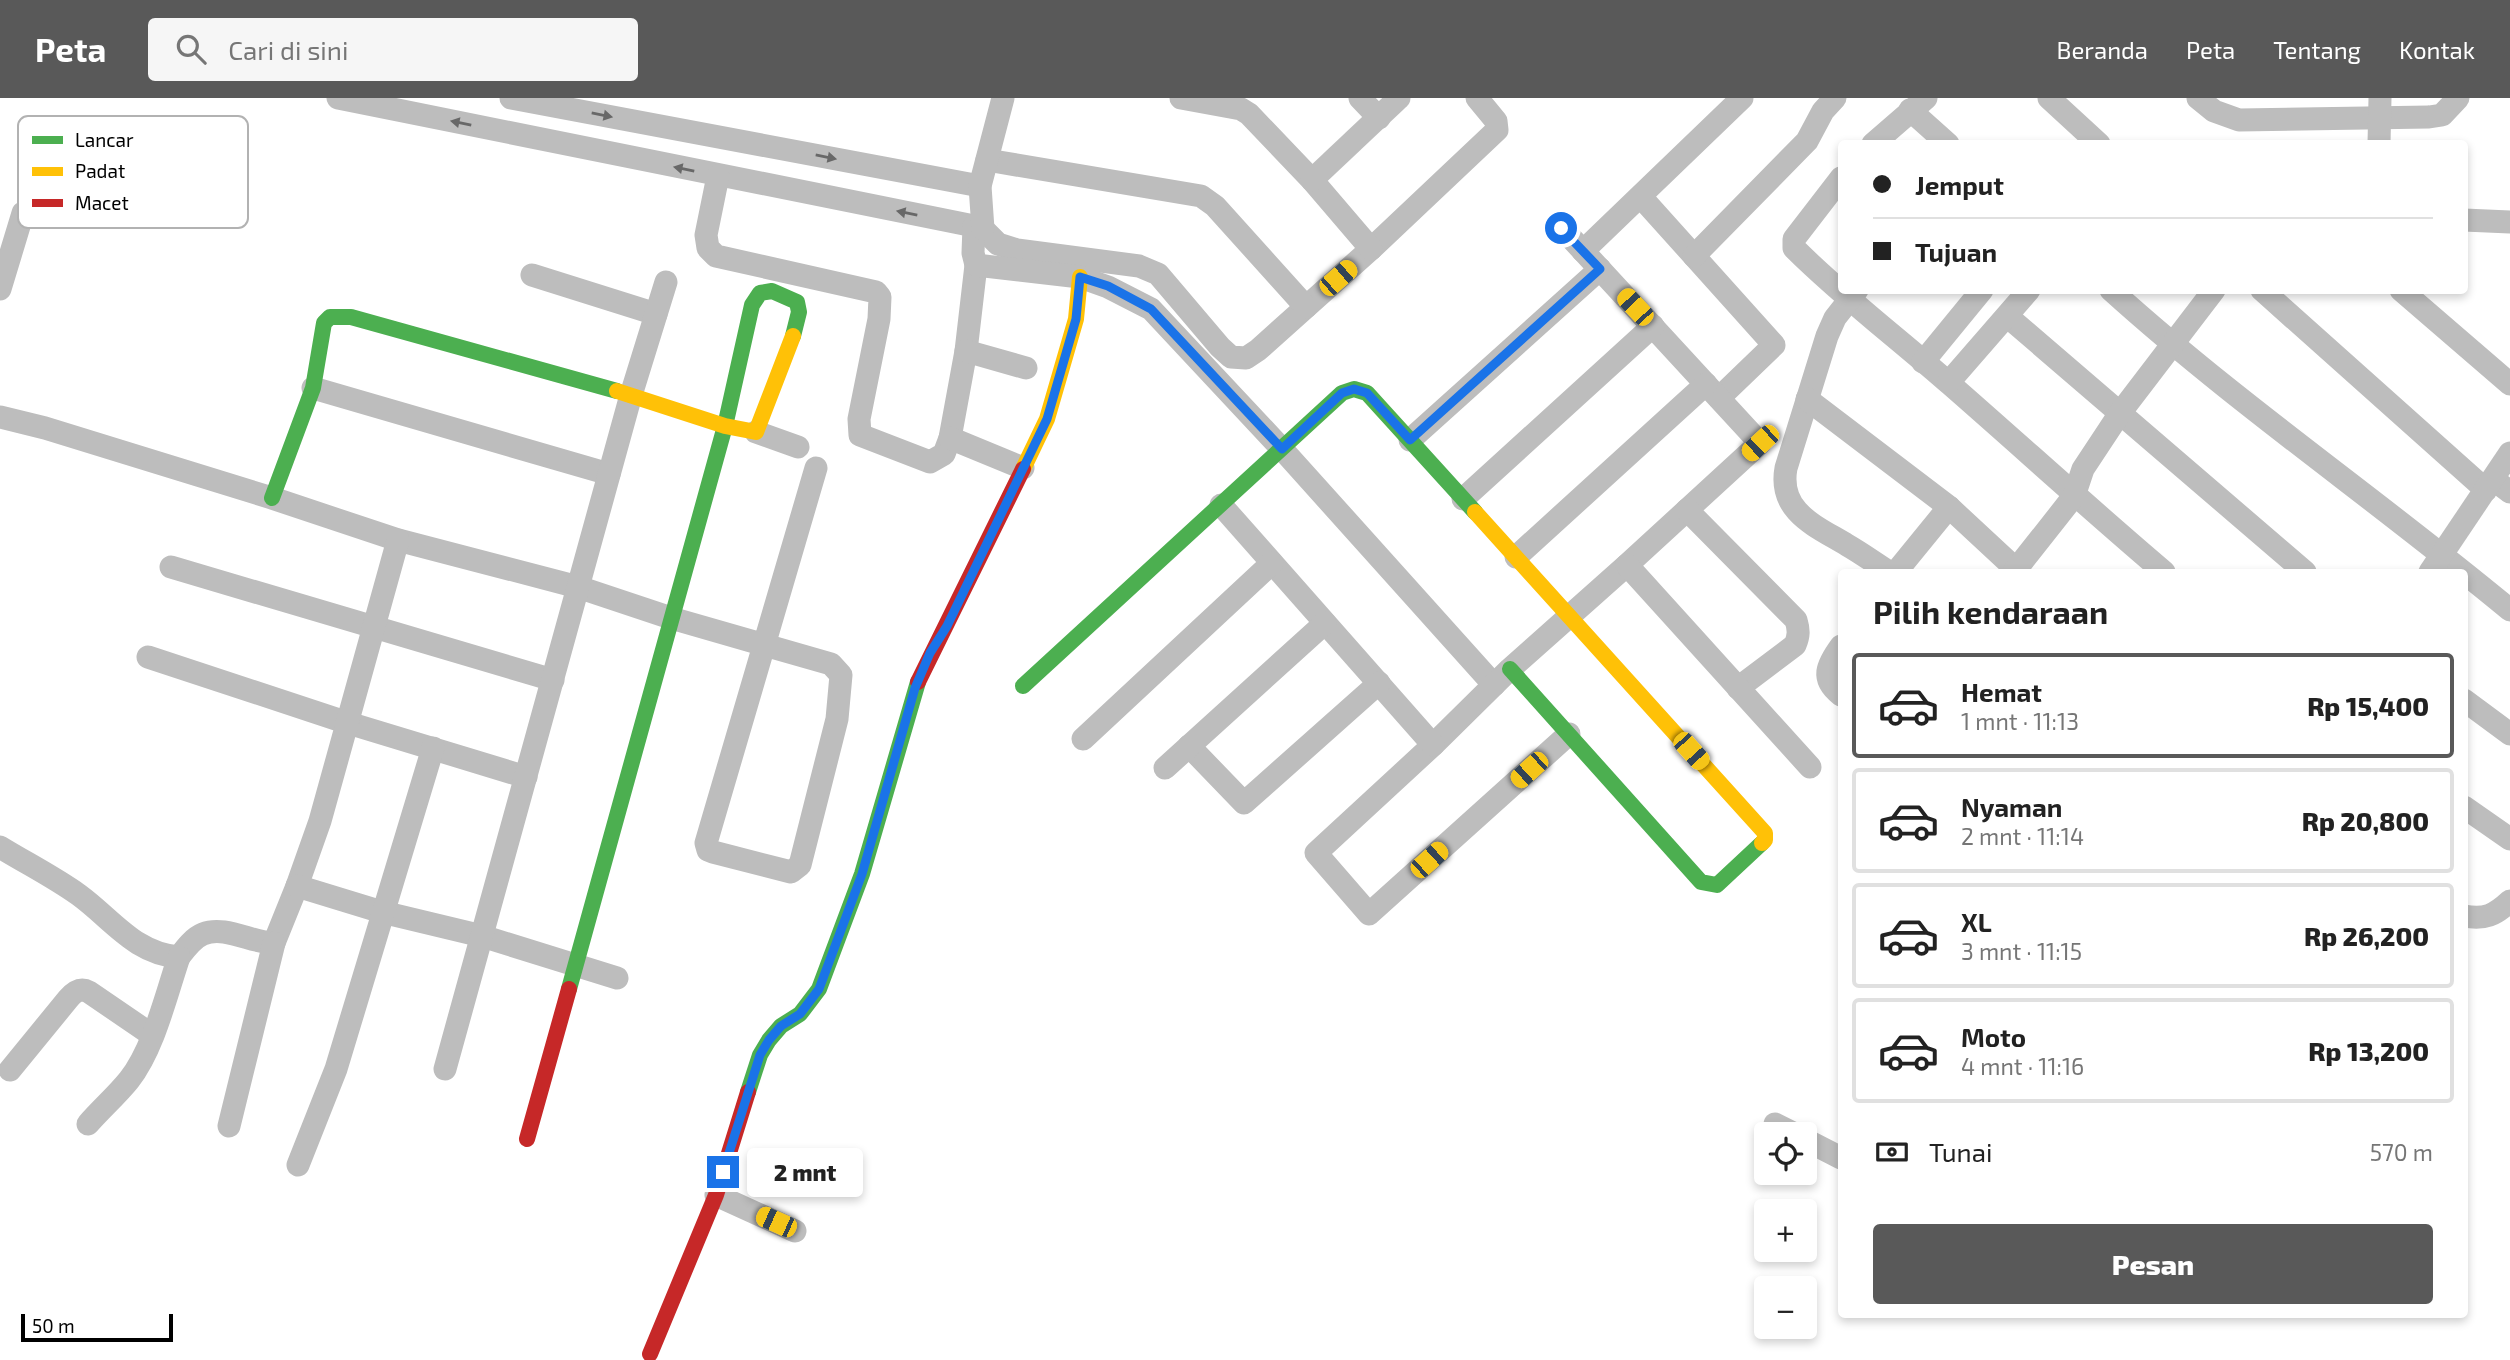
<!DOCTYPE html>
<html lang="id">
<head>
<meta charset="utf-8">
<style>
  :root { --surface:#fff; --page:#f6f6f6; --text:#222; --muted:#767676; --line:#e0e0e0; --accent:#595959 }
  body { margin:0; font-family:"Exo 2",sans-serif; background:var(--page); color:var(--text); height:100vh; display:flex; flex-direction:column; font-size:26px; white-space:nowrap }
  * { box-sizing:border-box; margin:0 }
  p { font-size:23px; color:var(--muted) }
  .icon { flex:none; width:38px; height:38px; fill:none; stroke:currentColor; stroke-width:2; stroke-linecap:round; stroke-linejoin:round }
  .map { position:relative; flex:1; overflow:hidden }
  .panel { position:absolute; left:1838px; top:471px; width:630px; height:749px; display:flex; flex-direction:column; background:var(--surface); border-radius:7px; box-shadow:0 4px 10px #0003 }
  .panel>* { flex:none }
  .banner { position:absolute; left:1838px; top:42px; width:630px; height:154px; border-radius:7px; box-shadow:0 4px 10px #0003; display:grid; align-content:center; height:154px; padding:0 35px; background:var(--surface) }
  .tools { position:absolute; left:1754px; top:1024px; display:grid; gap:14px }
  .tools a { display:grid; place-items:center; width:63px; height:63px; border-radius:7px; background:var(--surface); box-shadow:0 4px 10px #0003; font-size:35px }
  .scale { position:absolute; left:21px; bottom:18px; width:152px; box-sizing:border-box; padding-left:7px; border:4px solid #000; border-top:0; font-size:19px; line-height:24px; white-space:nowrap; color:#000; -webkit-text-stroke:5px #fff; paint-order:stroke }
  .end { position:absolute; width:32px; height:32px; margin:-16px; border:9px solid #1a73e8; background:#fff; box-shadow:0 0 0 4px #fff }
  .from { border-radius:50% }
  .bubble { position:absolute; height:49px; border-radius:7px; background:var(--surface); box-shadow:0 4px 10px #0003; font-size:23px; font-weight:800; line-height:49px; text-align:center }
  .car { position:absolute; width:21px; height:42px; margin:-21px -10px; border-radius:9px; box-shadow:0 0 5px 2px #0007; background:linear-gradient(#f5c518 24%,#345 0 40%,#f5c518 0 76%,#345 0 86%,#f5c518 0) }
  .banner b { display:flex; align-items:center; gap:24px; height:66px; font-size:26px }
  .banner b+b { border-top:2px solid var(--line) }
  .banner i { width:18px; height:18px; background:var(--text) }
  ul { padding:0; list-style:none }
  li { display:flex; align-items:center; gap:21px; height:105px; margin:0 14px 10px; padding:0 21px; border:4px solid var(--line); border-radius:7px }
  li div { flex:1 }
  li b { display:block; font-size:26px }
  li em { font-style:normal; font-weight:800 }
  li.active { border-color:var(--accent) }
  li>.icon { width:63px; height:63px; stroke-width:1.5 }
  h2 { padding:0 35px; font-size:32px; line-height:84px }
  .pay { display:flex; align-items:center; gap:18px; height:77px; padding:0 35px; font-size:26px }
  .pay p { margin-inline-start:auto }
  .primary-button { display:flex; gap:14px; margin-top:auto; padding:14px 35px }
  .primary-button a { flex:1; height:80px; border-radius:7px; background:var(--accent); color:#fff; font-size:28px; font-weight:800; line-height:80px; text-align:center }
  header { display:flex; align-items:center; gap:42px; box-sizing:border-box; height:98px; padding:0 35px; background:var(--accent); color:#fff }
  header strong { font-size:33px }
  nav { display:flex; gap:38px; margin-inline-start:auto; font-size:24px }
  .search { width:490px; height:63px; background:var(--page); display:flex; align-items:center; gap:18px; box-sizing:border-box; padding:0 24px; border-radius:7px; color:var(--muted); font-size:26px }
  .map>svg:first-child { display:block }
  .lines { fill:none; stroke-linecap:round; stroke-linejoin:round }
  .street { stroke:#bdbdbd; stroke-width:23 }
  .fast { stroke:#4caf50; stroke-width:16 }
  .slow { stroke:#ffc107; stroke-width:16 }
  .jam { stroke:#c62828; stroke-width:16 }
  .oneway { fill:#686868 }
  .route { stroke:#1a73e8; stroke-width:9 }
  .key { fill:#fff; stroke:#b2b2b2; stroke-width:2 }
  .key-label { font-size:19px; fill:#000 }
</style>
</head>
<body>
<header>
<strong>Peta</strong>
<div class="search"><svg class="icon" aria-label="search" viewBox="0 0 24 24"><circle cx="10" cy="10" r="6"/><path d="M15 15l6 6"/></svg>Cari di sini</div>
<nav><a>Beranda</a><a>Peta</a><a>Tentang</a><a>Kontak</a></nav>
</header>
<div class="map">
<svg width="2510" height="1262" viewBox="0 0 2510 1262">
  <rect width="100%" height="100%" fill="#fff"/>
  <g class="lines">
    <g class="street">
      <path d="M338 0 974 128 983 131 998 146 1017 152 1139 168 1158 176 1220 249 1231 259 1246 260 1258 252 1371 151 1497 32 1496 23 1477 0"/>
      <path d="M511 0 980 88"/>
      <path d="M1181 0 1241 11 1249 16 1312 82 1371 151"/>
      <path d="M1360 0 1379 20"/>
      <path d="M2049 0 2099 46"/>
      <path d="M2198 0 2214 13 2239 22 2429 19 2442 17 2458 0"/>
      <path d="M1910 12 1948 46"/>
      <path d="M1873 46 1926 0"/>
      <path d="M2379 46 2380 0"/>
      <path d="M987 62 1201 98 1215 108 1306 209"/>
      <path d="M718 78 706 137 708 150 716 158 876 194 880 199 879 221 859 321 860 337 930 364 944 356 950 340 966 253 976 167"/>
      <path d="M1841 80 1794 141V150C1843 199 1899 241 1951 287 2022 349 2092 413 2164 474"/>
      <path d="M1312 82 1399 0"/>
      <path d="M1641 99 1774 247 1719 300"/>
      <path d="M2464 122 2510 124"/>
      <path d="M974 128 973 155 976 167 1080 179 1108 189 1151 211 1282 351 1494 587"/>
      <path d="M1561 129 1760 345 1627 467 1510 571 1433 647 1316 755 1369 816 1569 636"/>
      <path d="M983 131 980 88 1003 0"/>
      <path d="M1583 153 1742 0"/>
      <path d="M1694 158 1807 43 1823 13 1835 0"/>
      <path d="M532 177 656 216"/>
      <path d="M0 191 23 115"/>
      <path d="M1857 192 1835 220 1827 238 1786 370C1778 414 1816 428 1847 447 1861 455 1875 465 1889 474"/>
      <path d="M2111 192C2237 306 2379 403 2510 512"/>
      <path d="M2262 192 2486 392"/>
      <path d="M2401 192 2510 286"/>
      <path d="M2007 218 2305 474"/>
      <path d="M966 253 1026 270"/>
      <path d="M1923 264 1982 192"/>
      <path d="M1949 284 2029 192"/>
      <path d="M313 290 609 376"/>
      <path d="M1807 301 1949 409 2019 474"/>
      <path d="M0 319 45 330 272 400 398 442 578 489 671 520 831 566 841 577 837 621 800 767 791 774 713 754 708 752 706 745 816 370"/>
      <path d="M756 334 798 349"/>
      <path d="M950 340 1023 370"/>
      <path d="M1410 342 1600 171"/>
      <path d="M2493 381 2510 394"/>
      <path d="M1463 401 1653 228"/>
      <path d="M1221 407 1433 647"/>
      <path d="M1687 412 1796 522C1799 532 1799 538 1795 547L1738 590"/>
      <path d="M1516 459 1706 286"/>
      <path d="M1627 467 1810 669"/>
      <path d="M171 469 553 582"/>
      <path d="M1896 474 1949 409"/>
      <path d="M2014 474 2074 398 2083 371 2120 315 2214 192"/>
      <path d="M2430 474 2510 355"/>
      <path d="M1841 548C1827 567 1820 581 1841 597"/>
      <path d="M148 559 345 624 526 679"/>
      <path d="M2464 602 2510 636"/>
      <path d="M1083 641 1272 465"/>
      <path d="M1189 648 1244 705 1379 585"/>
      <path d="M1165 670 1325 525"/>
      <path d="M2464 709 2510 741"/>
      <path d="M0 749C26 765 54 779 79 797 112 821 135 856 179 859 185 851 193 840 203 836 225 827 252 845 274 845L297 788 320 723 398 442"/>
      <path d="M297 788 382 814 482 838 617 880"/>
      <path d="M2464 818C2485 822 2495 817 2510 803"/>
      <path d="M445 971 631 297 666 184"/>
      <path d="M10 972 68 901C74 894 80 889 89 894L152 937"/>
      <path d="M88 1026C101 1011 117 997 129 982 154 950 166 897 179 859"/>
      <path d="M1775 1026 1795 1036"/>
      <path d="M229 1028 274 845"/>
      <path d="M1804 1041 1841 1060"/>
      <path d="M298 1067 336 971 433 650"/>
      <path d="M716 1097 795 1133"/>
    </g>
    <g class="fast">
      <path d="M272 400 313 290 324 225 330 219H351L617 293"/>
      <path d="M1510 571 1701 784 1717 787 1762 745"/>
      <path d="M1023 588 1342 295 1354 291 1367 295 1475 414"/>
      <path d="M569 891 725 328 752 207 760 195 772 193 797 204 799 214 793 238"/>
      <path d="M748 994 760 957 769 942 781 928 800 916 819 891 862 776 918 584"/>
    </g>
    <g class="slow">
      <path d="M617 293 725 328 756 334 793 238"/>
      <path d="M1023 371 1047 321 1076 221 1080 179"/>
      <path d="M1475 414 1765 735V742L1762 745"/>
    </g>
    <g class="jam">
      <path d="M918 584 1023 371"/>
      <path d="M527 1041 569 891"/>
      <path d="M650 1256 716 1097 748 994"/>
    </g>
  </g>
  <defs><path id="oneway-solid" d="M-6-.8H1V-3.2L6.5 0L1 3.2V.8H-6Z" transform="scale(1.75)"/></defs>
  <g class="oneway">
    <use href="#oneway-solid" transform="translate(602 17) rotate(11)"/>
    <use href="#oneway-solid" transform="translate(461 25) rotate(-168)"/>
    <use href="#oneway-solid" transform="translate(826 59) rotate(11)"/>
    <use href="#oneway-solid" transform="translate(684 71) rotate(-168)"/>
    <use href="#oneway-solid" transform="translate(907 115) rotate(-169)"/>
  </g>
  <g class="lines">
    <path class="route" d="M723 1074 760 957 769 942 781 928 800 916 819 891 862 776 915 590 930 555 947 528 1047 321 1076 221 1080 179 1108 188 1151 211 1282 351 1342 295 1354 291 1367 295 1410 342 1600 171 1561 130"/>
  </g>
  <rect x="18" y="18" width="230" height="112" rx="10" class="key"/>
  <rect x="32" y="38" width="31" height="8" fill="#4caf50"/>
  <rect x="32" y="69" width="31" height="9" fill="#ffc107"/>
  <rect x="32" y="101" width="31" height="8" fill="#c62828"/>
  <g class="key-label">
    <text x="75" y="49">Lancar</text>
    <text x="75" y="80">Padat</text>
    <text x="75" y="112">Macet</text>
  </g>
</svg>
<div class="tools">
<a><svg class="icon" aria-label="locate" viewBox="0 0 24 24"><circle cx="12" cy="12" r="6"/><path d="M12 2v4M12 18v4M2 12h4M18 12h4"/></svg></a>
<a>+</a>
<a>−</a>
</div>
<div class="scale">50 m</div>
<i class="end from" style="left:1561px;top:130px"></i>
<i class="end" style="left:723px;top:1074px"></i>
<div class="bubble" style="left:747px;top:1050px;width:116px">2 mnt</div>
<i class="car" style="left:1338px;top:180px;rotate:49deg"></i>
<i class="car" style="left:1635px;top:209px;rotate:317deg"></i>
<i class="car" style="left:1760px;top:345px;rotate:227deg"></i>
<i class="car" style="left:1691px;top:653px;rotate:138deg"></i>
<i class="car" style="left:1529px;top:672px;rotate:228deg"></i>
<i class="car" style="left:1429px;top:762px;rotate:48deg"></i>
<i class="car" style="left:776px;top:1124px;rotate:294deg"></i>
<div class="banner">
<b><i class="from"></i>Jemput</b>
<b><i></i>Tujuan</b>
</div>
<section class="panel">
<h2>Pilih kendaraan</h2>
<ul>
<li class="active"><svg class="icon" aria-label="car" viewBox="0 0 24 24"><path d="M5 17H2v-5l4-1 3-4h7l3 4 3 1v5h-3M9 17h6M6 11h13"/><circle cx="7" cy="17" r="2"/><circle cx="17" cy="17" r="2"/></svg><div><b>Hemat</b><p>1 mnt · 11:13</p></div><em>Rp 15,400</em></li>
<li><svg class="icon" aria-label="car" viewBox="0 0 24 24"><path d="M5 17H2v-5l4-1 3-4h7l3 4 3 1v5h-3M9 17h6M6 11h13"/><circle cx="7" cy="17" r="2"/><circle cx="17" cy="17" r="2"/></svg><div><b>Nyaman</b><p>2 mnt · 11:14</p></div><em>Rp 20,800</em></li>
<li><svg class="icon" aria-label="car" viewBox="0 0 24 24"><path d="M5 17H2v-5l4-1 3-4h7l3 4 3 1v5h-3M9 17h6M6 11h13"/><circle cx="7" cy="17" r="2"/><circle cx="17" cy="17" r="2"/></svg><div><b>XL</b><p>3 mnt · 11:15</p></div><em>Rp 26,200</em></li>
<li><svg class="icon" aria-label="car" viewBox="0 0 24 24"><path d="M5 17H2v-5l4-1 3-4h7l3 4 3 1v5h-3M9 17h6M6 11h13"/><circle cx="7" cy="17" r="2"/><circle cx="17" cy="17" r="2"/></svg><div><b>Moto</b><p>4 mnt · 11:16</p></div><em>Rp 13,200</em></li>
</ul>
<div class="pay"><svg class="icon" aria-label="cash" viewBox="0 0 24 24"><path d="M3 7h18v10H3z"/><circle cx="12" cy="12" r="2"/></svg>Tunai<p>570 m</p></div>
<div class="primary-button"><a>Pesan</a></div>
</section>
</div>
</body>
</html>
